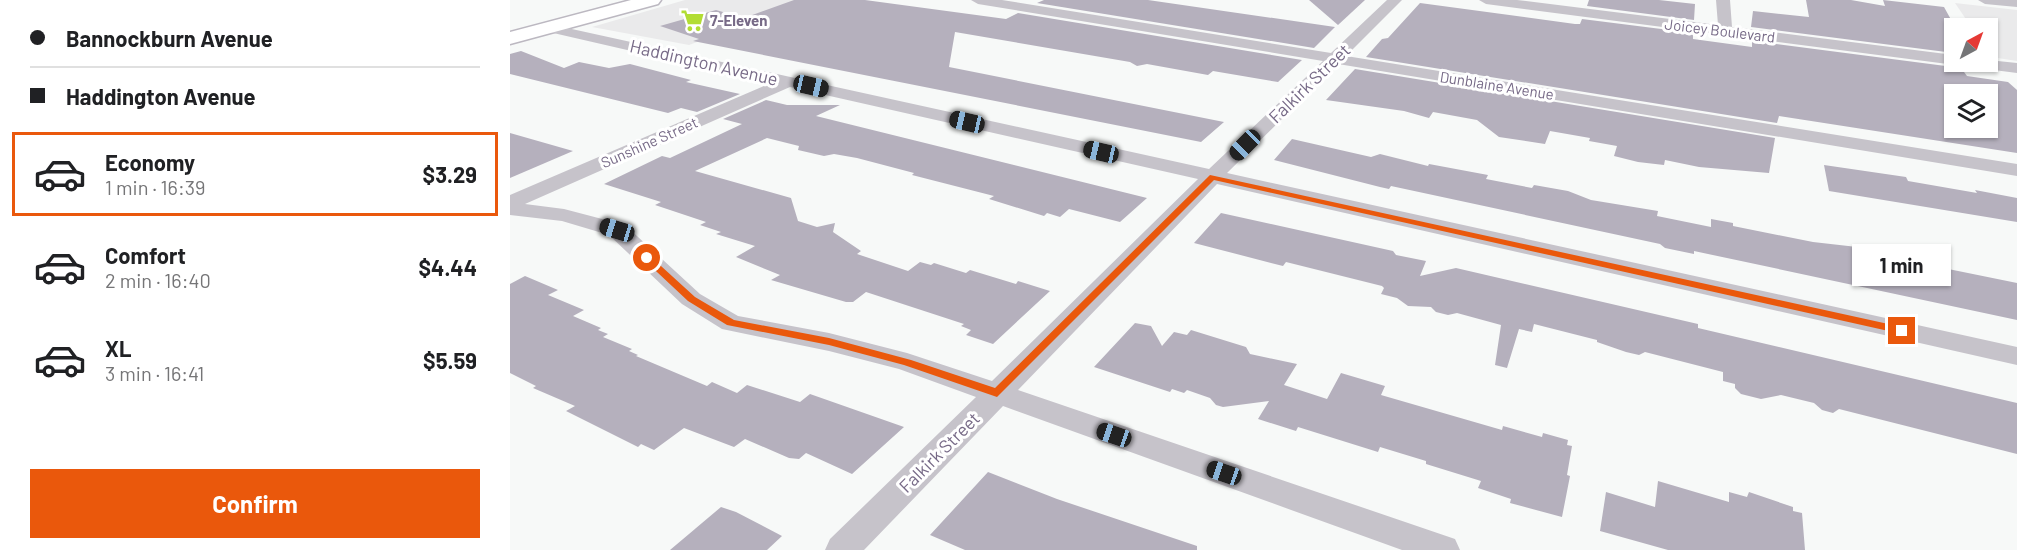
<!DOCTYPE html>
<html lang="en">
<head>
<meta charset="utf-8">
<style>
  :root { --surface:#fff; --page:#f2f2f2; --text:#202124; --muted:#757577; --line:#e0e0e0; --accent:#ea580c }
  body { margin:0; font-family:Barlow,sans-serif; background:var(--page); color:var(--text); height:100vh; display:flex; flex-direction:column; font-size:22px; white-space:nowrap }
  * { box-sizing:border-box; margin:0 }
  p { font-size:20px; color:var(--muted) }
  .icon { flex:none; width:33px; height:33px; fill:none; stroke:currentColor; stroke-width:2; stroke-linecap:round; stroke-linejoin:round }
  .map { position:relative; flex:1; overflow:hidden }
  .side { display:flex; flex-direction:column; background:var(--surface); width:510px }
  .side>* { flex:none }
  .hud { display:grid; align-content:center; height:132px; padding:0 30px; background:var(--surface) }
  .needle { width:39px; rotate:41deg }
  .fabs { position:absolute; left:1434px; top:18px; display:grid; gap:12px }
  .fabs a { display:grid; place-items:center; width:54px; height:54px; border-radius:0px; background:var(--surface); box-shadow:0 2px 4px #0004; font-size:30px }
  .end { position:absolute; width:27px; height:27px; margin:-14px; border:8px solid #ea580c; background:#fff; box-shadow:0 0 0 3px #fff }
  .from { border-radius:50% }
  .bubble { position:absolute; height:42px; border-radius:0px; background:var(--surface); box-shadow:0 2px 4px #0004; font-size:20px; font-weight:700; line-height:42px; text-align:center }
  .car { position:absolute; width:18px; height:36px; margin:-18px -9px; border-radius:8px; box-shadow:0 0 4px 2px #0007; background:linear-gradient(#222 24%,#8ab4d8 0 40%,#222 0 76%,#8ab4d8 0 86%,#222 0) }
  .hud b { display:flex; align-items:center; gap:21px; height:57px; font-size:22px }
  .hud b+b { border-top:2px solid var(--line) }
  .hud i { width:15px; height:15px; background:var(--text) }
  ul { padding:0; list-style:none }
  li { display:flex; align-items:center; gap:18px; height:84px; margin:0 12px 9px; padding:0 18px; border:3px solid transparent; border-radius:0px }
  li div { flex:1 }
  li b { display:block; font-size:22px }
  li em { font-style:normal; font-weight:700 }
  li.selected { border-color:var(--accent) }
  li>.icon { width:54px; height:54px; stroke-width:1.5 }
  .primary-button { display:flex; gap:12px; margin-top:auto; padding:12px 30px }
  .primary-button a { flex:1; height:69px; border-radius:0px; background:var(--accent); color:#fff; font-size:24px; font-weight:700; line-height:69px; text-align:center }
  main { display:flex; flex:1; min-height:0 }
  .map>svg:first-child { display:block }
  .built { fill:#eaeaeb }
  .building { fill:#b5b0bd; fill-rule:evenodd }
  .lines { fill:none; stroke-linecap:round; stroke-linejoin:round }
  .secondary-casing { stroke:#bcb8c1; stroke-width:3 }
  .minor { fill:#c6c3ca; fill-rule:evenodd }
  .secondary { fill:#fff; fill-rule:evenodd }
  .route { fill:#ea580c }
  .labels { text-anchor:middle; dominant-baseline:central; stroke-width:6; stroke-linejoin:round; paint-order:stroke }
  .far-poi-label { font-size:15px; font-weight:bold; fill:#776a87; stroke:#fff; text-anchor:start }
  .far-street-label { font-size:15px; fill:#776a87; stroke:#fff }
  .street-label { font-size:18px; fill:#776a87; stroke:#fff }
</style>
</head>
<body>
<main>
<section class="side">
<div class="hud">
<b><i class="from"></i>Bannockburn Avenue</b>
<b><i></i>Haddington Avenue</b>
</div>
<ul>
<li class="selected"><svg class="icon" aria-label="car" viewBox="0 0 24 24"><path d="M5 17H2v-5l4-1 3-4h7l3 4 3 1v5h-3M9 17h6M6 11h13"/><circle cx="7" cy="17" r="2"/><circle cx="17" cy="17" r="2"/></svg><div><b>Economy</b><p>1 min · 16:39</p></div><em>$3.29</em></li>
<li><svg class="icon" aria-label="car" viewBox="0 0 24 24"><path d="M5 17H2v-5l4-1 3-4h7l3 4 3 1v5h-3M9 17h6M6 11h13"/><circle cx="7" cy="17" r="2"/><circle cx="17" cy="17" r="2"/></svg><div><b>Comfort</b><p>2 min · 16:40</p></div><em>$4.44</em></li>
<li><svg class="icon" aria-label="car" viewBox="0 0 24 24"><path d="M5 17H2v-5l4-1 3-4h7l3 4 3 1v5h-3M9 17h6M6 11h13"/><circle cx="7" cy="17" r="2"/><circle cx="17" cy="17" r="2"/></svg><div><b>XL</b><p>3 min · 16:41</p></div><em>$5.59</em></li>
</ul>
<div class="primary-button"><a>Confirm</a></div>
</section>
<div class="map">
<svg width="1507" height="550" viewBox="0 0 1507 550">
  <rect width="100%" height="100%" fill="#f7f9f8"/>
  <g class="built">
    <path d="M175 0H286L266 13 179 45 82 27Z"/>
    <path d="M1445 3 1507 10V61L1481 57 1478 52V28H1462Z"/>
  </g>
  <g class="building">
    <path d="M284 0H355L496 19 508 13 792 60 768 82 703 71 698 75 637 64 627 66 620 62 445 32 439 67 714 122 691 142 183 41 189 39 150 26 206 10 234 18Z"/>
    <path d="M534 0H638L825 27 804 48 527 3Z"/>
    <path d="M799 0H855L828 25Z"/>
    <path d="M1079 0H1149L1185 4 1184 20 1077 6Z"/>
    <path d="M1296 0H1341L1375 6 1373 0 1434 7 1444 25V53L1241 27 1243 11 1299 17Z"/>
    <path d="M910 3 1065 24H1070L1072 19 1183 33V39L1242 47V41L1451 68 1457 76 1498 82 1507 90V153L1269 116 1267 123 856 57 872 39 878 38ZM1444 94H1478V128H1444Z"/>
    <path d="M11 51 54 68 69 62 99 68 120 64 181 80 176 82 230 94 187 112 171 108 158 113 0 74V54Z"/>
    <path d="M845 69 1265 138 1259 173 1189 167 1155 160 1154 165 1128 162 1104 156 1107 146 1079 141 1080 138 1040 131 1035 144 989 137 967 120 923 112 919 118 894 111 816 100Z"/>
    <path d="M256 100 277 105H330L306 116 637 198 610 222 559 209 550 217 537 213 534 216 479 199 484 196 402 175 404 173 347 158 324 154 314 156 288 150 289 146 257 138 185 171 281 198 288 221 307 227 325 223 323 232 351 251 347 254 398 271 410 262 421 265 424 263 456 273 460 270 506 284 508 281 540 291 483 344 456 335 461 330 451 326 454 324 356 292 343 302H336L261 280 270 275 226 257 245 246 206 234 211 232 190 225 196 222 145 205 151 202 94 184 152 156 160 158 232 124 213 119Z"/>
    <path d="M0 133 63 151 0 178Z"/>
    <path d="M782 139 861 157 870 154 918 166 919 164 978 175 976 179 1022 188 1024 185 1058 191 1081 200 1148 211 1147 216 1201 227V219L1223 223V226L1303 242 1347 247 1350 251 1507 283V320L1184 251V254L1155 248 1150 244 881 186 879 189 870 187 764 160Z"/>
    <path d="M1314 165 1396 177 1398 181 1467 193 1465 190 1507 198V222L1319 191Z"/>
    <path d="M711 213 883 251 886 255 916 261 910 276 946 268 1188 324V328L1507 403V454L1329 409 1323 413 1312 410 1304 403 1271 395 1251 399 1231 394 1225 388V384L1213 381V372L1135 352 1129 355 1116 352 1087 342V340L1024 324 1022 332 1009 329 997 368 985 365 991 325 947 313 938 315 926 312 921 307 898 306 887 298 871 294 874 288 872 286 776 262 773 266 684 243Z"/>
    <path d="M15 276 48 290 38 295 74 310 63 316 91 328 88 330 98 334 93 337 122 349 119 351 128 355 126 356 197 386 202 382 227 393 237 385 290 402 300 394 394 427 342 474 296 453 289 459 279 458 235 439 224 447 174 428 144 450 131 444 128 447 56 411 65 406 23 388 26 386 0 373V284Z"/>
    <path d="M625 323 641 326 652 346 664 332 677 335 681 330 736 347 740 354 787 364 774 385 817 399 831 373 875 386 871 395 992 430 993 426 1032 437 1033 433 1058 440 1057 445 1062 446 1057 475 1060 476 1052 517 1000 503 1001 499 968 488 971 481 916 464V461L870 447 868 452 788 427 786 431 748 419 759 401 713 407 706 405 700 398 677 390 674 393 662 389 660 392 584 367Z"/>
    <path d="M478 472 547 499 687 546V550H455L420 535Z"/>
    <path d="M1148 481 1219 502V492L1237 497 1239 492 1283 507V511L1292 513 1295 550H1158L1090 531 1096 492 1145 507Z"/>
    <path d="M211 507 226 512 272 536 257 550H160Z"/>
  </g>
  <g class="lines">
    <defs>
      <path id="secondary" d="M121 0H151L148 4 0 44V32Z"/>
    </defs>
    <use href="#secondary" class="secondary-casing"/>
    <g class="minor">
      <path d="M461 0H492L821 53 877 0H892L836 56 1507 164V176L828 64 717 173 1507 347V365L707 184 508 390 945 539 950 550H892L493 406 354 550H315L320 539 466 397 389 369 319 351 212 329 172 304 99 235 52 221 0 215V195L261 83 39 32 32 28 39 24 699 169 813 61 468 4ZM280 87 688 179 482 381 397 353 319 333 228 316 190 294 115 225 54 209 15 204Z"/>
      <path d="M969 0H1007L1208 25 1206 0H1220L1222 27 1444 55V62L1478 60 1507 63V73L976 4Z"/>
      <path d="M1468 0H1507V7L1475 4Z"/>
    </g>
    <use href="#secondary" class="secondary"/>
  </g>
  <path class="route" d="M700 175 1392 327 1397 331 1392 334 704 180 487 397 394 365 319 345 217 325 178 301 132 258 140 256 185 297 224 320 319 338 401 360 485 388Z"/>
  <defs>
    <symbol id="supermarket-bare" viewBox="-9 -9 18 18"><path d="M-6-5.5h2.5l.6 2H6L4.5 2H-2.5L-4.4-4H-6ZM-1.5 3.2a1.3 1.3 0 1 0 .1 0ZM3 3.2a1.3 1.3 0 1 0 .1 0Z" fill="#b2dd34" stroke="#fff" stroke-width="2.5" paint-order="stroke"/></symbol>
  </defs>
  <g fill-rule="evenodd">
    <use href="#supermarket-bare" x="166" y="4" width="33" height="33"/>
  </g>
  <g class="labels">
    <g class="far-poi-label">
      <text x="200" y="20">7-Eleven</text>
    </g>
    <g class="far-street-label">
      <text transform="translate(1210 30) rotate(7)">Joicey Boulevard</text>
      <text transform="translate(987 85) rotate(9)">Dunblaine Avenue</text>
      <text transform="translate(139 142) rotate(-24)">Sunshine Street</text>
    </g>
    <g class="street-label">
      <text transform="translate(194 62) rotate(13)">Haddington Avenue</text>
      <text transform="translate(799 83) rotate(-44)">Falkirk Street</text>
      <text transform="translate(429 452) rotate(-45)">Falkirk Street</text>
    </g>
  </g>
</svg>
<div class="fabs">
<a><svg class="needle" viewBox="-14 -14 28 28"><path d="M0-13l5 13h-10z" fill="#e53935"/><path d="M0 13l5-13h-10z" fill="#757577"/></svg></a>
<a><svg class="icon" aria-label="layers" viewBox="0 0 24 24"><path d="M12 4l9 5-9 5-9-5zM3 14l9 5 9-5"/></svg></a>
</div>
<i class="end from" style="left:137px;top:258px"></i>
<i class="end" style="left:1392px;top:331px"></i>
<div class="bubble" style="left:1342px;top:244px;width:99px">1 min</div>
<i class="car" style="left:301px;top:86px;rotate:103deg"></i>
<i class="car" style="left:457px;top:122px;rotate:283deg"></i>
<i class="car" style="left:735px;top:145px;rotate:225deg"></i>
<i class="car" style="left:591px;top:152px;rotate:283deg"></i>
<i class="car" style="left:107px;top:230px;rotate:287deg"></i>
<i class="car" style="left:604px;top:435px;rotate:289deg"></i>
<i class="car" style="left:714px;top:473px;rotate:289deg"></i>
</div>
</main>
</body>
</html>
